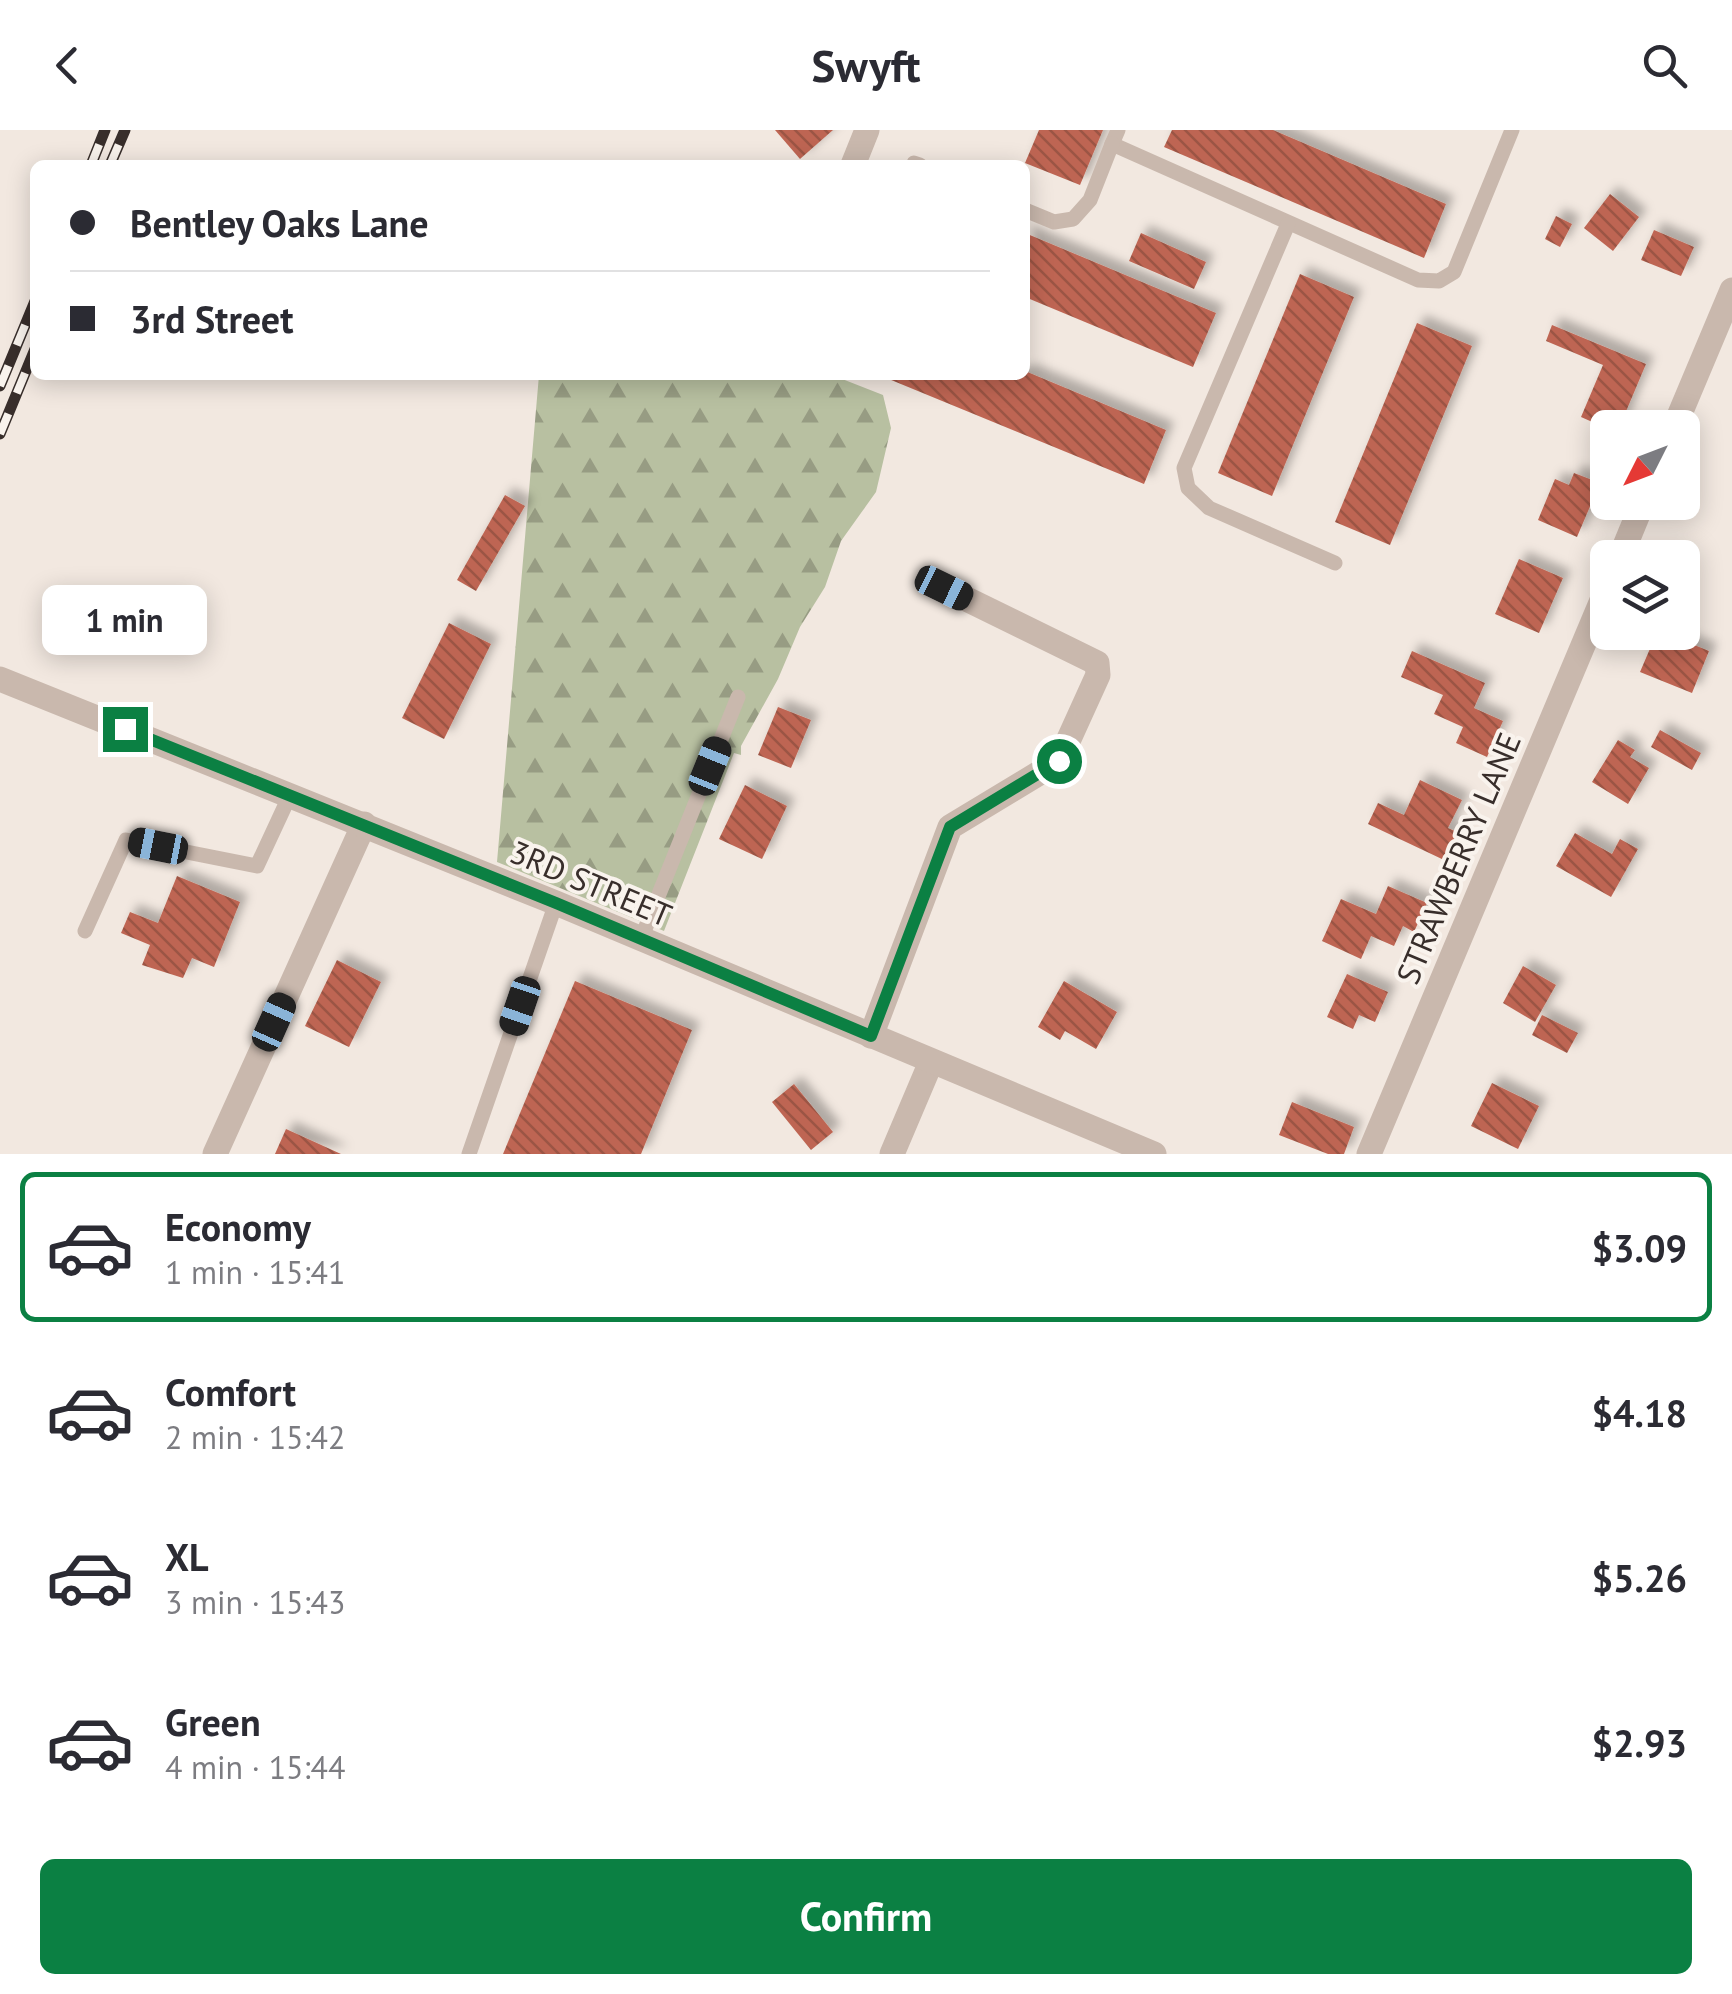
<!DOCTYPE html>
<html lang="en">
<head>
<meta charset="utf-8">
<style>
  :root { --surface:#fff; --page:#f2f2f3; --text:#2b2b33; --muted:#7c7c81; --line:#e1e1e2; --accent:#0b8043 }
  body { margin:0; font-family:"PT Sans",sans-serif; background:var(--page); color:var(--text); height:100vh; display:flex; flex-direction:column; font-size:38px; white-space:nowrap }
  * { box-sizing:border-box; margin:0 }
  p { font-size:32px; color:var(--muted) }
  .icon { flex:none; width:55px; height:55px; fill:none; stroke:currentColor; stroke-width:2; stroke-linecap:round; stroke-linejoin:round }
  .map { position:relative; height:1024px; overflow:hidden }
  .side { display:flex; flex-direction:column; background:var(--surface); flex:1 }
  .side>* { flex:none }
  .top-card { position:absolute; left:30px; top:30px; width:1000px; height:220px; border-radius:15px; box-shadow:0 5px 25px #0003; display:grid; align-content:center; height:220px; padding:0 40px; background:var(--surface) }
  .needle { width:65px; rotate:228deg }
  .controls { position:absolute; left:1590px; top:280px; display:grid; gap:20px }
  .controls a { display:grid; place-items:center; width:110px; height:110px; border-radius:15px; background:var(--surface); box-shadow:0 5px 25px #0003; font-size:50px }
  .end { position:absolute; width:45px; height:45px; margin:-22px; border:12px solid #0b8043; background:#fff; box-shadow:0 0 0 5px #fff }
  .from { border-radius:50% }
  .bubble { position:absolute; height:70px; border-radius:15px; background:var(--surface); box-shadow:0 5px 25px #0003; font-size:32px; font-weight:700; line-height:70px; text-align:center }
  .car { position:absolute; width:30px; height:60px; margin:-30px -15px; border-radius:12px; box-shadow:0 0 8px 2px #0007; background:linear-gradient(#222 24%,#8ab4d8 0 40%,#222 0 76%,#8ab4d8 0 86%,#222 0) }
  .top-card b { display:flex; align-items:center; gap:35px; height:95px; font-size:38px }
  .top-card b+b { border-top:2px solid var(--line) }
  .top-card i { width:25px; height:25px; background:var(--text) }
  ul { padding:18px 0 0; list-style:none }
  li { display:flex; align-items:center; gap:30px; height:150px; margin:0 20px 15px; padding:0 20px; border:5px solid transparent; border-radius:15px }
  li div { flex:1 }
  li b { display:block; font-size:38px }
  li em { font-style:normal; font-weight:700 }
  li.active { border-color:var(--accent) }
  li>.icon { width:90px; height:90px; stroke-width:1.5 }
  .primary-button { display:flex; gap:20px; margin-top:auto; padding:20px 40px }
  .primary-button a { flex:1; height:115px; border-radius:15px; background:var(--accent); color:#fff; font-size:40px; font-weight:700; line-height:115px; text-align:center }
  header { display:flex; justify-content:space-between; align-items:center; height:130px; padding:0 40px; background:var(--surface); font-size:45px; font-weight:700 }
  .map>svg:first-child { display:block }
  .forest { fill:url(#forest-firs) }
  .building { fill:url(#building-back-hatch); filter:url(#shadow) }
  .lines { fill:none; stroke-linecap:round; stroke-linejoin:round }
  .service { stroke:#c9b8ad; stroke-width:15 }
  .minor { stroke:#c9b8ad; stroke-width:25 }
  .tertiary { stroke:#c9b8ad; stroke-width:25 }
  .rail-casing { stroke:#382e2b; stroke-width:11 }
  .rail { stroke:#f9f3ed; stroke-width:8; stroke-dasharray:22; stroke-linecap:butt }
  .route { stroke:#0b8043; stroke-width:12 }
  .labels { text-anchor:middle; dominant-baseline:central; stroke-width:8; stroke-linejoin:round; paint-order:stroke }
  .street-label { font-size:32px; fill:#382e2b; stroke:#f9f3ed }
</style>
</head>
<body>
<header><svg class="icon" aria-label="back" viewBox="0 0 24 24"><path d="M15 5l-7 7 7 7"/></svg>Swyft<svg class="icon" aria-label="search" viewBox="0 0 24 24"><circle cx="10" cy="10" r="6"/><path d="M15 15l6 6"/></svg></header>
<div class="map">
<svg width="1732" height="1024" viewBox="0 0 1732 1024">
  <defs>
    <pattern id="forest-firs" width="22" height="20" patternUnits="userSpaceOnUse" patternTransform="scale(2.5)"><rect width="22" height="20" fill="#b8c0a1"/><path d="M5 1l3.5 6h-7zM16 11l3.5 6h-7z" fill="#979c83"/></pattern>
    <pattern id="building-back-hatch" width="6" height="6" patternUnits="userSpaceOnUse" patternTransform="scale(2.5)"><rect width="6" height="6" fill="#be6552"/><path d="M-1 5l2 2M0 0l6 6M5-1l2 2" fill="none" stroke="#9b5444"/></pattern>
    <filter id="shadow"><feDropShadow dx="8" dy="-8" stdDeviation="5" flood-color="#0004"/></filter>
  </defs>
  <rect width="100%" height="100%" fill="#f2e8e0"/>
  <path class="forest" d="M539 245H832L883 265 891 298 876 362 841 411 825 457 800 497 778 549 741 616V625L734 623 664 801 497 732Z"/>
  <g class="building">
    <path d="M775 0H833L800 29Z"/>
    <path d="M1039 0H1103L1080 55 1025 33Z"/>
    <path d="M1172 0H1273L1446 74 1424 128 1164 17Z"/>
    <path d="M1610 64 1639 87 1613 121 1584 98Z"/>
    <path d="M1556 86 1572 94 1560 117 1545 109Z"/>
    <path d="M1654 100 1694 117 1681 146 1641 130Z"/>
    <path d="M1025 103 1216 183 1193 237 1025 167Z"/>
    <path d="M1141 103 1206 132 1194 159 1129 131Z"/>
    <path d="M1300 144 1354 167 1272 366 1218 343Z"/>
    <path d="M1417 193 1472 216 1390 415 1335 392Z"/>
    <path d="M1552 195 1646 234 1619 298H1606L1581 287 1603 235 1546 211Z"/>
    <path d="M1025 241 1166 300 1144 354 879 245H1025Z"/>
    <path d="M1574 343 1600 353 1577 407 1538 390 1555 349 1569 355Z"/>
    <path d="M505 365 525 376 476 461 457 450Z"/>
    <path d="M1519 429 1563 448 1539 503 1495 484Z"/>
    <path d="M449 493 491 514 444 609 402 588Z"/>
    <path d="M1655 507 1679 518 1682 510 1709 521 1692 563 1640 542Z"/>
    <path d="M1412 521 1485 553 1474 578 1503 591 1487 627 1456 613 1463 597 1434 584 1443 565 1401 547Z"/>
    <path d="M778 577 811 590 791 638 758 625Z"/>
    <path d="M1660 600 1701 623 1692 640 1651 617Z"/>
    <path d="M1618 610 1635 620 1630 627 1649 638 1628 674 1592 652Z"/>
    <path d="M1420 650 1462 670 1448 698 1457 702 1444 730 1368 694 1378 673 1404 685Z"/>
    <path d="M745 655 787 676 762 729 719 709Z"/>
    <path d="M1575 703 1612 724 1620 709 1638 719 1611 767 1556 736Z"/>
    <path d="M177 746 240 772 214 837 192 828 183 848 142 835 150 815 121 803 130 782 158 793Z"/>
    <path d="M1388 756 1427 773 1414 802 1403 796 1394 816 1371 806 1361 829 1322 811 1341 769 1376 784Z"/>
    <path d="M337 830 381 852 349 917 305 896Z"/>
    <path d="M1523 836 1556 855 1535 892 1503 873Z"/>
    <path d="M1347 844 1388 862 1375 892 1359 885 1353 899 1327 887Z"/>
    <path d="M575 851 692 900 641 1024H503Z"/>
    <path d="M1064 851 1117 882 1096 919 1065 901 1060 910 1038 897Z"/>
    <path d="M1542 885 1578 903 1567 923 1532 905Z"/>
    <path d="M1492 953 1539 976 1518 1019 1471 996Z"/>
    <path d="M794 954 833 1002 811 1020 772 972Z"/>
    <path d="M1292 972 1354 997 1344 1024H1328L1279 1005Z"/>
    <path d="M286 999 341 1024H275Z"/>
  </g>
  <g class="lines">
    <g class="service">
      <path d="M1118 0 1112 14 1418 150 1439 151 1454 142 1512 0"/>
      <path d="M914 33 920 35"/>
      <path d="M1025 80 1054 92 1073 89 1090 70 1112 14"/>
      <path d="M1288 94 1184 338 1188 358 1209 378 1335 433"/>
      <path d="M85 801 126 710 257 736 290 665"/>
      <path d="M641 809 738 567"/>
      <path d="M469 1024 556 773"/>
    </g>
    <g class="minor">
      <path d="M853 35 867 0"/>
      <path d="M1674 298 1732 160"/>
      <path d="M1620 428 1643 372"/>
      <path d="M871 906 950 697 1059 631 1098 545 1097 533 944 458"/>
      <path d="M215 1024 364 694"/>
      <path d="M892 1024 931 932"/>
      <path d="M1369 1024 1608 456"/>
    </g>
    <path class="tertiary" d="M0 549 556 773 1154 1024"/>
    <defs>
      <g id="rail">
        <path d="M91 35 105 0"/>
        <path d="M110 35 125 0"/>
        <path d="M0 256 35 171"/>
        <path d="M0 304 35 219"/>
      </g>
    </defs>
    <use href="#rail" class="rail-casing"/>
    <use href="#rail" class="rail"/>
  </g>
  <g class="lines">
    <path class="route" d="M125 599 556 773 871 906 950 697 1059 631"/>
  </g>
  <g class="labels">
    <g class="street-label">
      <text transform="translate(1458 728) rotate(-67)">STRAWBERRY LANE</text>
      <text transform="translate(591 753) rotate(23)">3RD STREET</text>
    </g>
  </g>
</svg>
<div class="controls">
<a><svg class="needle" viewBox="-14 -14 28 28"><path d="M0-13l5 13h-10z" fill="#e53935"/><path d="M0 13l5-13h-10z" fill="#7c7c81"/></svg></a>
<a><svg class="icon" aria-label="layers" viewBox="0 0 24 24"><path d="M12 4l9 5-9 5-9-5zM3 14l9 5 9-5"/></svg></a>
</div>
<i class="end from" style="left:1059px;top:631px"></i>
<i class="end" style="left:125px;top:599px"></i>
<div class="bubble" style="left:42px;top:455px;width:165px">1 min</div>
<i class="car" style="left:944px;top:458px;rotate:116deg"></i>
<i class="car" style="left:710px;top:636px;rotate:22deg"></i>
<i class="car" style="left:158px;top:716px;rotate:281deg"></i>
<i class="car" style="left:520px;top:876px;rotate:199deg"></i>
<i class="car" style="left:274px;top:892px;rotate:24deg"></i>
<div class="top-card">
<b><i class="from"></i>Bentley Oaks Lane</b>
<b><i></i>3rd Street</b>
</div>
</div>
<section class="side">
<ul>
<li class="active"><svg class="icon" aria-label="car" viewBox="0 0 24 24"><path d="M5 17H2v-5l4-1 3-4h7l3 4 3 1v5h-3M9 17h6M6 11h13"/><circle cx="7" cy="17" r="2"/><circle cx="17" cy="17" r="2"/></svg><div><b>Economy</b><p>1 min · 15:41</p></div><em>$3.09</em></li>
<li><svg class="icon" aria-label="car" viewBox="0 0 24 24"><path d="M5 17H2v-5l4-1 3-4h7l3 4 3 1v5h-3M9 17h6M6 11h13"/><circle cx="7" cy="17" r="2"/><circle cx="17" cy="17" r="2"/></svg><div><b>Comfort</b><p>2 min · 15:42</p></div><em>$4.18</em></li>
<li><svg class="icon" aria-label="car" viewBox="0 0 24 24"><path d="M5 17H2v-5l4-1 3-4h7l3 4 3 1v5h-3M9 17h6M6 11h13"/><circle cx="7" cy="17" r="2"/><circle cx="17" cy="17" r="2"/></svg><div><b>XL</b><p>3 min · 15:43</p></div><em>$5.26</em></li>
<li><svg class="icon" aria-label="car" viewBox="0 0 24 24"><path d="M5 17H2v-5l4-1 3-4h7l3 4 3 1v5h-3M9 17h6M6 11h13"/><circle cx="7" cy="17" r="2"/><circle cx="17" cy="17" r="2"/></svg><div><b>Green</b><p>4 min · 15:44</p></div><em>$2.93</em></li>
</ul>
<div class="primary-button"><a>Confirm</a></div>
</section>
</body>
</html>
